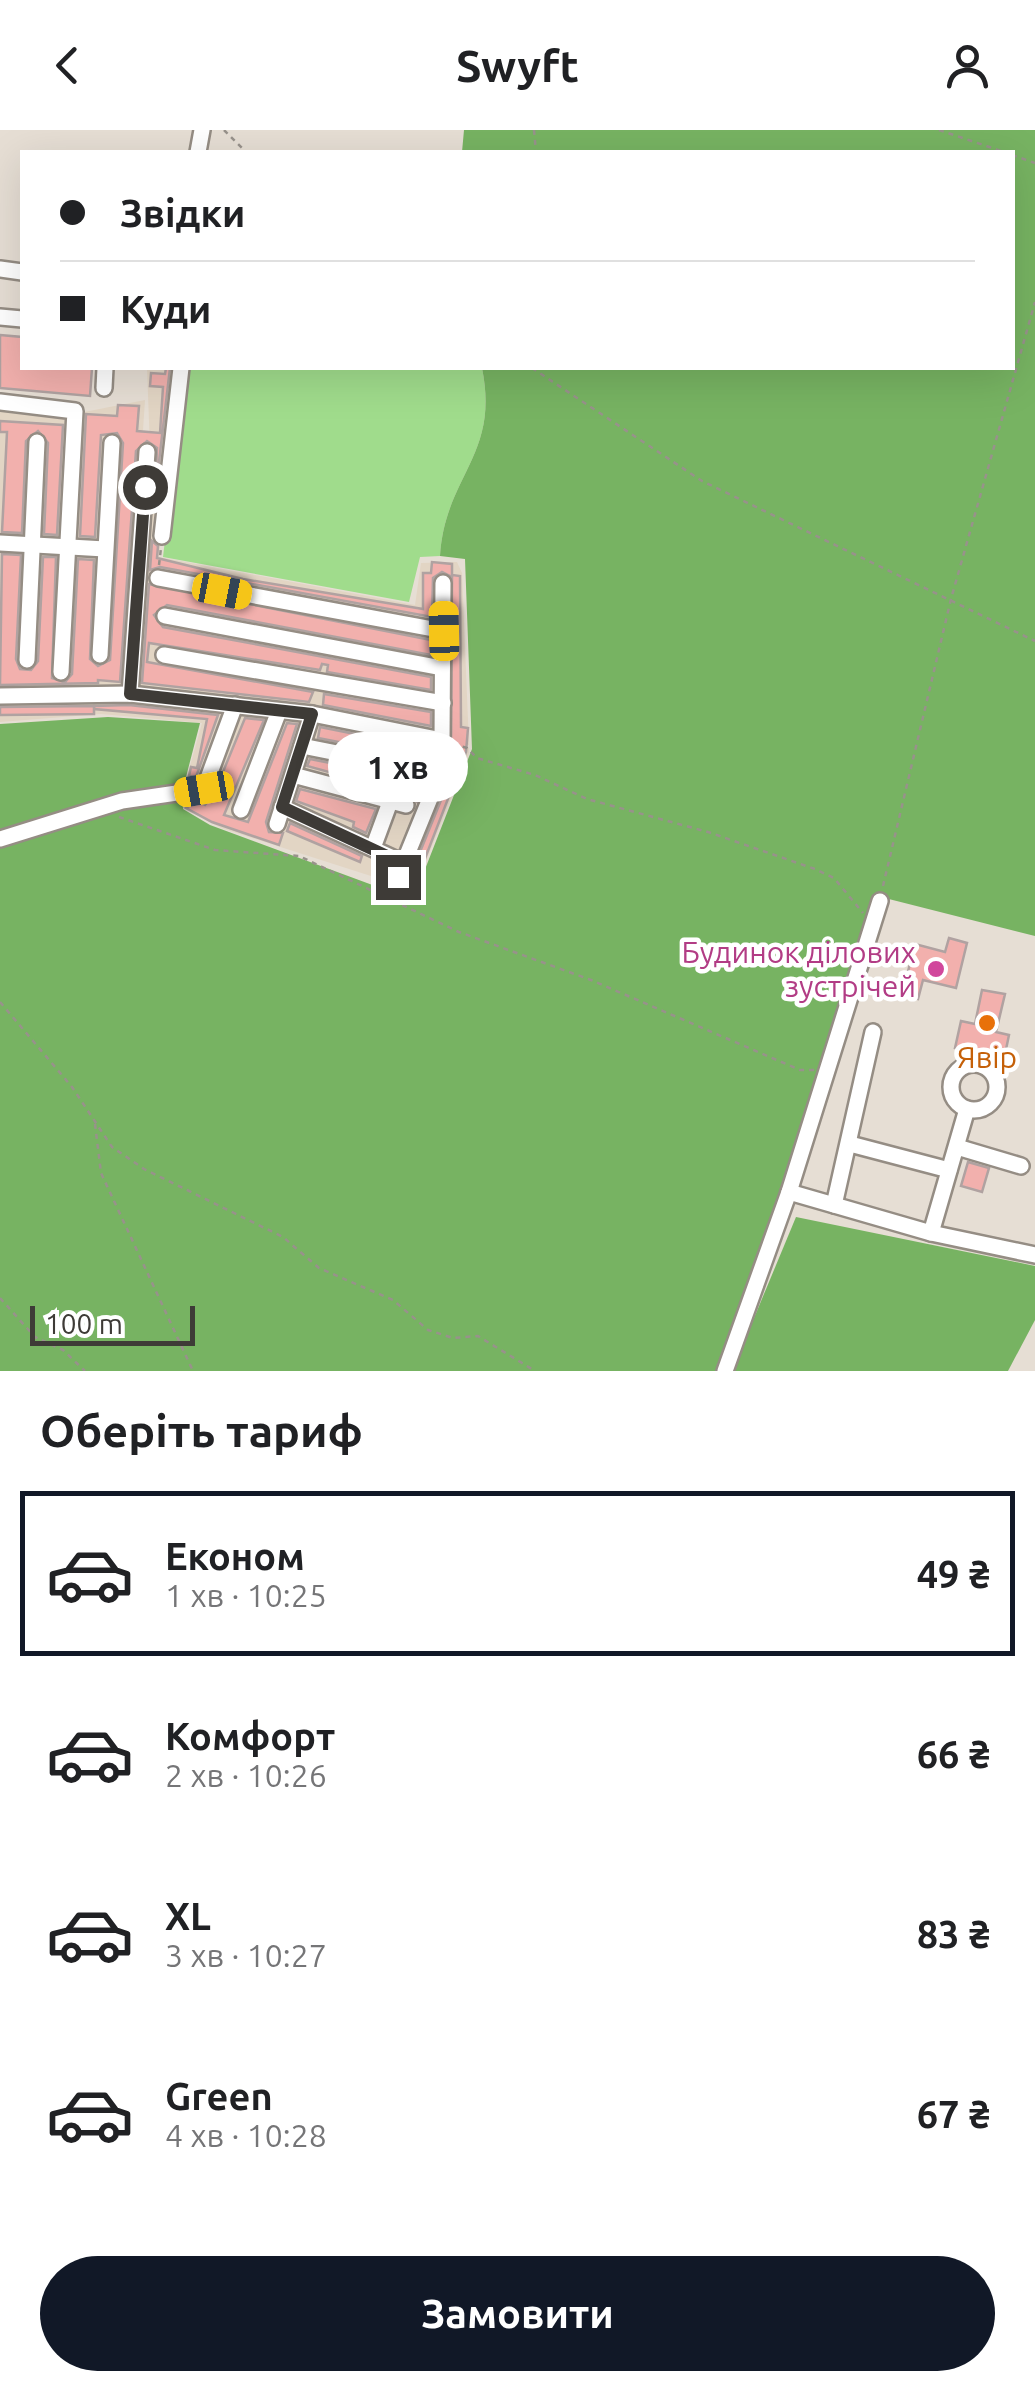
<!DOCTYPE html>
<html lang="uk">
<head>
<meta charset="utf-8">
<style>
  :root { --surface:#fff; --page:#f6f6f6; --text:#202124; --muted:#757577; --line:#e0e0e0; --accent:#111827 }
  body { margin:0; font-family:Ubuntu,sans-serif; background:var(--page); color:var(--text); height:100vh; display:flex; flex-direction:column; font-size:38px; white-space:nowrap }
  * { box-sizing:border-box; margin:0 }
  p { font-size:32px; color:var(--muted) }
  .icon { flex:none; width:55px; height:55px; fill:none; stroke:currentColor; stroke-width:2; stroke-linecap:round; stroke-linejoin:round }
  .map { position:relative; height:1241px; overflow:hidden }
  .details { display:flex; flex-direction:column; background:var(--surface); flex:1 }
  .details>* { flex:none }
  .banner { position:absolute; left:20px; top:20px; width:995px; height:220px; border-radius:0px; box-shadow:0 10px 40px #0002; display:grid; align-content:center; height:220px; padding:0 40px; background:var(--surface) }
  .scale { position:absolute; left:30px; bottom:25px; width:165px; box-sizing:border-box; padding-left:10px; border:5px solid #3e3b37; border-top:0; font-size:28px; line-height:35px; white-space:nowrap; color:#3e3b37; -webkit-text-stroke:8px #fff; paint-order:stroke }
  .end { position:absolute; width:45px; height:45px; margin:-22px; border:12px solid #3e3b37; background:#fff; box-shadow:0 0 0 5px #fff }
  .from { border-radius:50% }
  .bubble { position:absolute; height:70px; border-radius:35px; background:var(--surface); box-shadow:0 10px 40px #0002; font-size:32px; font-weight:700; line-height:70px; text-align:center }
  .car { position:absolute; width:30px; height:60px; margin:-30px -15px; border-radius:12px; box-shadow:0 0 8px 2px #0007; background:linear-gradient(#f5c518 24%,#345 0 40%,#f5c518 0 76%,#345 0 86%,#f5c518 0) }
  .banner b { display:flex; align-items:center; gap:35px; height:95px; font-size:38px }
  .banner b+b { border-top:2px solid var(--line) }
  .banner i { width:25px; height:25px; background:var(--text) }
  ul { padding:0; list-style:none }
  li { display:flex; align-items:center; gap:30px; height:165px; margin:0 20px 15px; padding:0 20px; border:5px solid transparent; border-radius:0px }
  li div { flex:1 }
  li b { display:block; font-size:38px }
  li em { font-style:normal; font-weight:700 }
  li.active { border-color:var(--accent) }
  li>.icon { width:90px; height:90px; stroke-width:1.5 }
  h2 { padding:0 40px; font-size:45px; line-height:120px }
  .action { display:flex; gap:20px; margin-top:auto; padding:20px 40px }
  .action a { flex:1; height:115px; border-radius:60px; background:var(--accent); color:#fff; font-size:40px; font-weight:700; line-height:115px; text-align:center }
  header { display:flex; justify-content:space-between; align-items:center; height:130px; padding:0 40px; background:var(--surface); font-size:45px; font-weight:700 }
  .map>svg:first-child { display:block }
  .built { fill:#e2d5c4 }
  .green { fill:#a0dc8c }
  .forest { fill:#77b362 }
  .building { fill:#f2b0ad; stroke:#b0a2a1; stroke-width:2.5 }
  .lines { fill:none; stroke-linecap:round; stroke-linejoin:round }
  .minor-casing { stroke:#958d84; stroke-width:20 }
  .path { stroke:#98928b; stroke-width:2.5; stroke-dasharray:5 5; stroke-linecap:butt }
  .minor { stroke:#fff; stroke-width:15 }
  .route { stroke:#3e3b37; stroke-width:12 }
  .hotel-dot { fill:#d1479c; stroke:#fff; stroke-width:4 }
  .food-dot { fill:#e8710a; stroke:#fff; stroke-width:4 }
  .labels { text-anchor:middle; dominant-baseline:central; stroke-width:9; stroke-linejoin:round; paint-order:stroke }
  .hotel-label { font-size:30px; fill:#b23c85; stroke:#fff; text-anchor:end }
  .food-label { font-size:30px; fill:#c56008; stroke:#fff }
</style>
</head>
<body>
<header><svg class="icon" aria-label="back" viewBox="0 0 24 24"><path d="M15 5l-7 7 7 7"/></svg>Swyft<svg class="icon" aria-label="person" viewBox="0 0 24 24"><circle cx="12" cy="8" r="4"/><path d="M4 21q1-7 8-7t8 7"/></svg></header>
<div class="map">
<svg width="1035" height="1241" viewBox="0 0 1035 1241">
  <rect width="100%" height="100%" fill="#e6ded4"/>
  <path class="built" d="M147 238H178L159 427 415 475 421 433 457 432 462 443 469 615 452 616 469 618V623L413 764 400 759 448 635 447 614 446 634 399 755 221 698 185 679 188 643 202 593 101 584 0 592V278L69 285 145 270 126 558 133 559 150 318Z"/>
  <path class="green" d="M185 238H482C500 326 445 345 440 426L420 427 409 472 163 427Z"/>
  <g class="forest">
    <path d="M464 0H1035V806L873 765 745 1179 718 1241H0V594L108 587 200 593 186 647 183 679 210 695 413 770 472 619 465 429 440 426C445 345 500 326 482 238H1012V22H462Z"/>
    <path d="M796 1087 1035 1136V1190L1008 1241H732Z"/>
  </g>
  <g class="building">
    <path d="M0 205 22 207V238H92L90 266 0 258Z"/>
    <path d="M166 238H170L155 366 157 318 147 311 136 321 120 552 98 550V553L0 555 2 424 21 425 16 529 20 539 31 540 38 531 43 427H56L52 548 65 552 72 544 78 429 94 430 90 529 98 536 110 530 123 313 117 303 101 305 95 407 80 406 86 284 117 286 118 275 139 276 137 301 160 303 163 257 150 256 151 243 165 244Z"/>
    <path d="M0 291 63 295 57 405 44 404 48 313 38 301 26 311 22 403 2 402 7 302H0Z"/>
    <path d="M152 411 158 416 157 428 243 449 423 479V443H431L432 432 452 434V445L460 446 461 597 468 598 466 622 414 757 407 754 452 643 451 633 440 628 429 641 420 628 318 608 320 597 440 621 451 617 452 447 442 442 433 448 432 487 160 437 150 440Z"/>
    <path d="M149 454 431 510V525L167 475 154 485 163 497 431 547V560L327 542 328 535 322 534 320 540 149 513 147 532 313 562 309 572 142 553Z"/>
    <path d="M324 564 431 582V596L323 575Z"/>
    <path d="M129 575 218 585 196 647 189 646 191 637 197 638 207 589 94 579V576Z"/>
    <path d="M94 576V584L0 585V577Z"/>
    <path d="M245 588 264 590 224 685 248 692 287 593 297 594 266 692 269 702 283 703 279 715 212 692 186 678 198 671 205 675 214 664Z"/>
    <path d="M310 629 416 650 428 644 417 672 409 664 307 636Z"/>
    <path d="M300 659 376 679 366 703 353 697 354 692 296 671Z"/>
    <path d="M290 693 362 726 360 732 287 701Z"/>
    <path d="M949 808 967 813 956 858 923 850 918 869 902 865 915 814 945 822Z"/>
    <path d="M982 860 1005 864 996 902 1009 905 1004 929 955 918 961 891 975 894Z"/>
    <path d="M968 1032 989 1038 982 1062 961 1056Z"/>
  </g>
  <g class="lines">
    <defs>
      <g id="minor">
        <path d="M198 22 202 0"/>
        <path d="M0 139 22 142"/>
        <path d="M0 187 22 189"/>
        <path d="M104 258 105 238"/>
        <path d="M0 272 75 281 61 542"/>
        <path d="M162 406 181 238"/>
        <path d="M0 413 105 419"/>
        <path d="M158 448 444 501"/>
        <path d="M165 486 442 538"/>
        <path d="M100 525 112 313"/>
        <path d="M164 525 443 573"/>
        <path d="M27 530 37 312"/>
        <path d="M130 564 147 322"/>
        <path d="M0 566 130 564 312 584 442 610 443 453"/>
        <path d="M302 616 418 639"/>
        <path d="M293 645 406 675"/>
        <path d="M282 677 404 733"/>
        <path d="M241 680 279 581"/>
        <path d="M277 694 312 584"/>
        <path d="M0 709 122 671 204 659 235 575"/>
        <path d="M373 718 390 672"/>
        <path d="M398 747 442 639"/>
        <circle cx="974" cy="957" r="23"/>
        <path d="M850 1014 949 1040"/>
        <path d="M957 1017 1021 1036"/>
        <path d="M789 1062 931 1103 1035 1125"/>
        <path d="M834 1075 873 902"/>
        <path d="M931 1103 967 979"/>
        <path d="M725 1241 789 1062 880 771"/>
      </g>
    </defs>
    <use href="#minor" class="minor-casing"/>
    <g class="path">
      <path d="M224 0 246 22"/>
      <path d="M534 0 536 22"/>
      <path d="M939 0 1004 22"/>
      <path d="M1012 25 1035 33"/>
      <path d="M532 238 702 351 1035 511"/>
      <path d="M159 435 161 418"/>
      <path d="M453 614 467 618 477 628 535 645 587 669 708 702 815 739 834 748 863 783"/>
      <path d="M119 687 215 720 299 726 459 802 591 850 800 940H816"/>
      <path d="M883 756 951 469 1035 172"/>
      <path d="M0 872 72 957 112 1017 144 1039 283 1107 319 1138 393 1170 428 1200 453 1208 478 1206 535 1241"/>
      <path d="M95 994 101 1043 193 1241"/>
      <path d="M0 1168 35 1207 63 1220 85 1241"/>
    </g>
    <use href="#minor" class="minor"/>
  </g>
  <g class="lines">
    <path class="route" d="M145 357 130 564 312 584 282 677 404 734 398 747"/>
  </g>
  <circle class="hotel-dot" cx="936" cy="839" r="10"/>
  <circle class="food-dot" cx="987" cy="893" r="10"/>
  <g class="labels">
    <g class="hotel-label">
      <text x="916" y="822">Будинок ділових<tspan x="916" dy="34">зустрічей</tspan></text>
    </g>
    <g class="food-label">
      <text x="987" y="927">Явір</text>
    </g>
  </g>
</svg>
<div class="scale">100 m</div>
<i class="end from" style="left:145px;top:357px"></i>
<i class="end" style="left:398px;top:747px"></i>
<div class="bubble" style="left:328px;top:602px;width:140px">1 хв</div>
<i class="car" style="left:222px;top:461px;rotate:101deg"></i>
<i class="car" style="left:444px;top:501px;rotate:359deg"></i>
<i class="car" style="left:204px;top:659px;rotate:260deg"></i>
<div class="banner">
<b><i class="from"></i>Звідки</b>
<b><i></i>Куди</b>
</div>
</div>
<section class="details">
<h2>Оберіть тариф</h2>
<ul>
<li class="active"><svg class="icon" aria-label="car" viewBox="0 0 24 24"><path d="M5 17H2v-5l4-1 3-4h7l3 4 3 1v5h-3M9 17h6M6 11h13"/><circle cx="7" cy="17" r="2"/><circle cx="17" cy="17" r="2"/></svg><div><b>Економ</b><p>1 хв · 10:25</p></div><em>49 ₴</em></li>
<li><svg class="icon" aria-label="car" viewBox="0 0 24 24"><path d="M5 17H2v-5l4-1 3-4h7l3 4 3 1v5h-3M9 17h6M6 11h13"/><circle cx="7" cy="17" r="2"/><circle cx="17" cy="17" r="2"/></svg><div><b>Комфорт</b><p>2 хв · 10:26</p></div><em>66 ₴</em></li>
<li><svg class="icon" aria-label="car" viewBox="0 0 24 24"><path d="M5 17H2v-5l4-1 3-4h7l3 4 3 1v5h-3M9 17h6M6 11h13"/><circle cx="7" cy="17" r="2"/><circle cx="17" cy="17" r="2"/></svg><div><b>XL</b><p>3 хв · 10:27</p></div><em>83 ₴</em></li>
<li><svg class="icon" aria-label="car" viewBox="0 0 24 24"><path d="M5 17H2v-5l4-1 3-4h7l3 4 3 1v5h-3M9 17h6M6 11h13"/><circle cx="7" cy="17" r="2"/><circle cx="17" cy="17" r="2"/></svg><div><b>Green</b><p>4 хв · 10:28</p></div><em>67 ₴</em></li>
</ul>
<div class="action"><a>Замовити</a></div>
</section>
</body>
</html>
